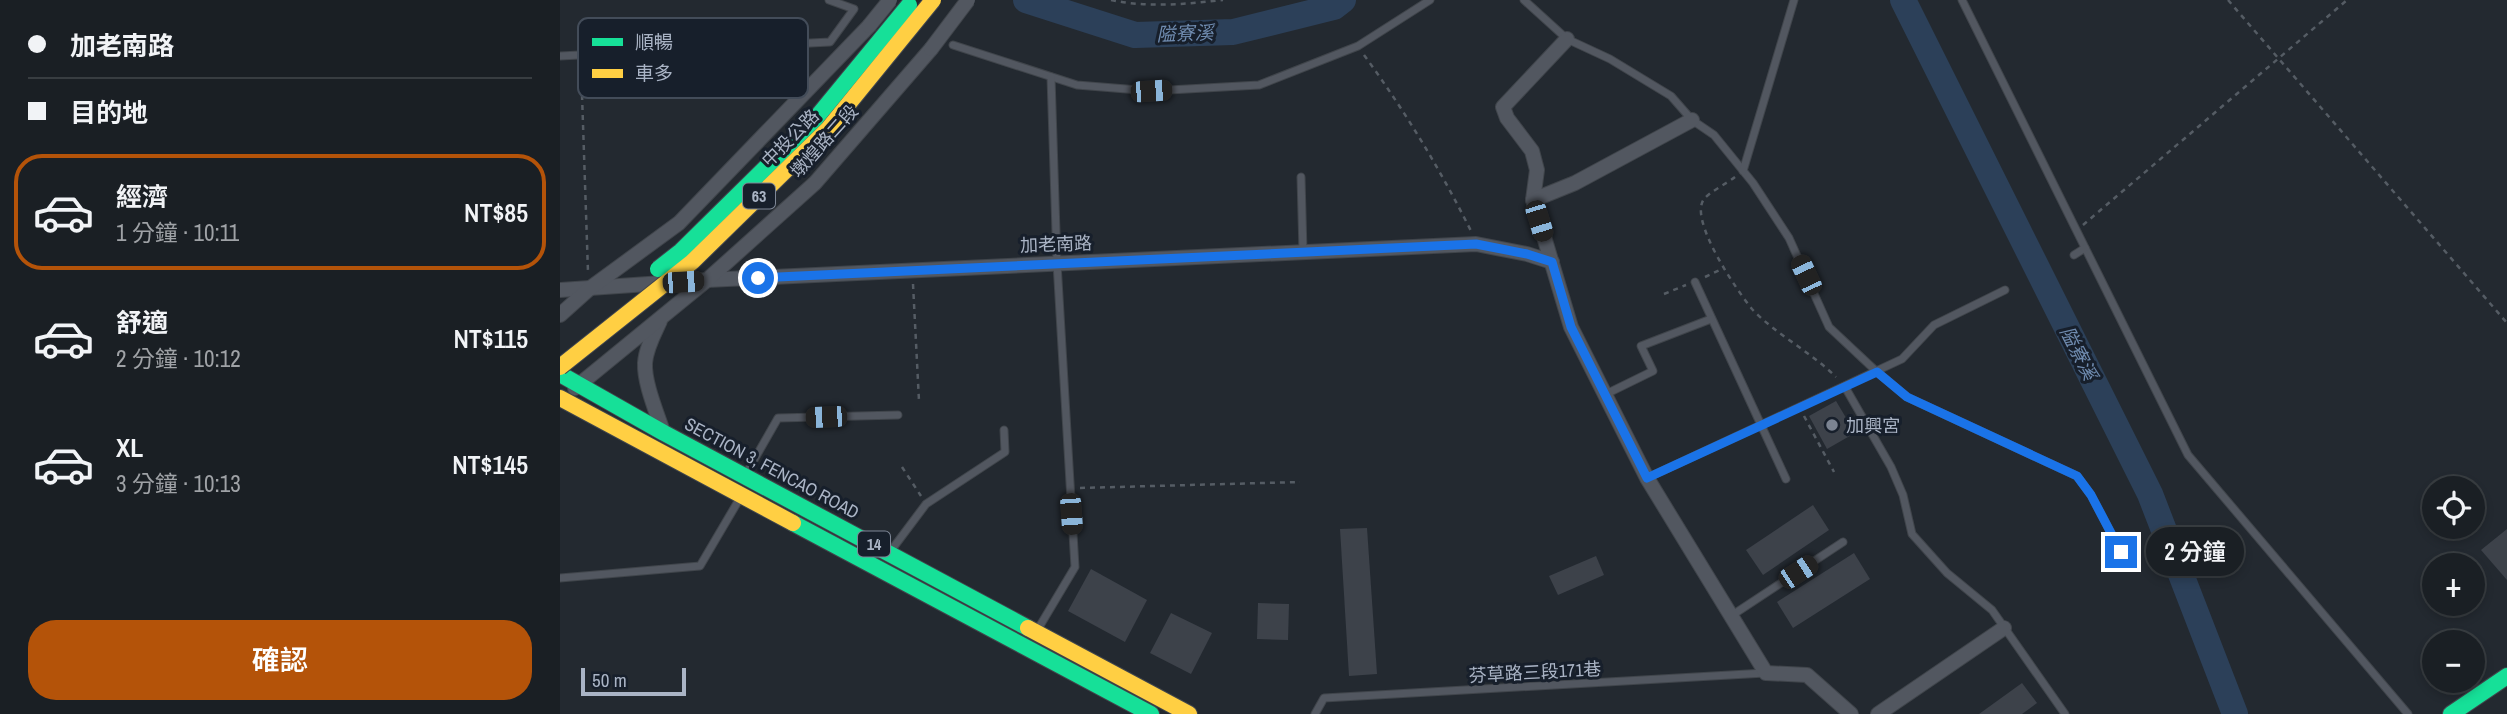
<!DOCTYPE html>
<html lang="zh-TW">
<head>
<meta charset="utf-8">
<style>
  :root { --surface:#1a1f24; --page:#272c31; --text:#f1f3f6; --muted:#9fa2a6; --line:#383d41; --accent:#b45309 }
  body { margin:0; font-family:"Archivo Narrow","Noto Sans TC",sans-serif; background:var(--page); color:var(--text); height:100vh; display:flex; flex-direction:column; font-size:26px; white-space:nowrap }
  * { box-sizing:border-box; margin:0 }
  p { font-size:23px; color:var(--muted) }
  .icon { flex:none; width:38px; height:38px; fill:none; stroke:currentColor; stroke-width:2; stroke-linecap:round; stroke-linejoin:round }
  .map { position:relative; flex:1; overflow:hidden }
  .panel { display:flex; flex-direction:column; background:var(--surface); width:560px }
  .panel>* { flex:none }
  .guide { display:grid; align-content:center; height:154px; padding:0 28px; background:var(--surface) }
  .buttons { position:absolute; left:1862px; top:476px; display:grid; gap:14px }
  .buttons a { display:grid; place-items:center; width:63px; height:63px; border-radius:50%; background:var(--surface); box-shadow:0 4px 10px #0003,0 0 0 2px var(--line); font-size:35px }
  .scale { position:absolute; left:21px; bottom:18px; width:105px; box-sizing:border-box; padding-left:7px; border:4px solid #aab4c5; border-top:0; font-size:19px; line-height:24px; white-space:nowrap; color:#aab4c5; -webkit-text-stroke:5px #171f2b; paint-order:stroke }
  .end { position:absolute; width:32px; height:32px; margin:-16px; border:9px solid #1a73e8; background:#fff; box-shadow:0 0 0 4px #fff }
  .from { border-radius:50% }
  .bubble { position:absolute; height:49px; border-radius:24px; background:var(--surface); box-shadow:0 4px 10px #0003,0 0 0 2px var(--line); font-size:23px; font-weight:600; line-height:49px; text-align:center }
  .car { position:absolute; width:21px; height:42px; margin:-21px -10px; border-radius:9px; box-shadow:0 0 5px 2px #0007; background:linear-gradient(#222 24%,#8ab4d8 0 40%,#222 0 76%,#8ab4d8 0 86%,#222 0) }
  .guide b { display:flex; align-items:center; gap:24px; height:66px; font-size:26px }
  .guide b+b { border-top:2px solid var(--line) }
  .guide i { width:18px; height:18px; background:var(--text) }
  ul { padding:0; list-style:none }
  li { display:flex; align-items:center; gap:21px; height:116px; margin:0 14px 10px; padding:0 14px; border:4px solid transparent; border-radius:28px }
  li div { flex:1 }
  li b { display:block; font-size:26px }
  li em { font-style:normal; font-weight:600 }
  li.current { border-color:var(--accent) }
  li>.icon { width:63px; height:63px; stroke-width:1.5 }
  .action { display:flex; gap:14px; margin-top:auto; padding:14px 28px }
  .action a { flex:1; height:80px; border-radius:28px; background:var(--accent); color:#fff; font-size:28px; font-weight:600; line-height:80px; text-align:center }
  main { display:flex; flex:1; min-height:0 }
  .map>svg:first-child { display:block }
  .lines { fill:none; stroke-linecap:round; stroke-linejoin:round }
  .river { stroke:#2c4059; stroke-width:26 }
  .building { fill:#3d424a }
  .lane-casing { stroke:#40454b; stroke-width:9 }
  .street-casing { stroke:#40454b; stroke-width:16 }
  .fast-casing { stroke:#40454b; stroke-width:18 }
  .slow-casing { stroke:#40454b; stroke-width:18 }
  .path { stroke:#555c64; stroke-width:2.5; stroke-dasharray:5 5; stroke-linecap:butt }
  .lane { stroke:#525760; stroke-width:7 }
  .street { stroke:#525760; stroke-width:14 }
  .fast { stroke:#16e098; stroke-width:16 }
  .slow { stroke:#ffcf43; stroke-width:16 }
  .street-bridge-casing { stroke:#40454b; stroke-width:16; stroke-linecap:butt }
  .fast-bridge-casing { stroke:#40454e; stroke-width:18; stroke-linecap:butt }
  .slow-bridge-casing { stroke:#40454e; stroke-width:18; stroke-linecap:butt }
  .street-bridge { stroke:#525760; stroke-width:14 }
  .fast-bridge { stroke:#16e098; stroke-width:16 }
  .slow-bridge { stroke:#ffcf43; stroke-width:16 }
  .route { stroke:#1a73e8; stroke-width:9 }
  .poi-dot { fill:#7b8391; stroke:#171f2b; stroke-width:2.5 }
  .labels { text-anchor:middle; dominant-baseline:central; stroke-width:6; stroke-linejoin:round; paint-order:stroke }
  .shield { fill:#171f2b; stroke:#7e8797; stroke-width:2 }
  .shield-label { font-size:16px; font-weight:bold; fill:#aab4c5 }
  .street-label { font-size:18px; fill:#aab4c5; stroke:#171f2b }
  .poi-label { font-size:18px; fill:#aab4c5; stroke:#171f2b; text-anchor:start }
  .water-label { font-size:19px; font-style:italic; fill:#708cb0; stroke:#171f2b }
  .key { fill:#171f2b; stroke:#434c59; stroke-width:2 }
  .key-label { font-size:19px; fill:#aab4c5 }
</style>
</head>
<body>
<main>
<section class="panel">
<div class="guide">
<b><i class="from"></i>加老南路</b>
<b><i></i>目的地</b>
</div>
<ul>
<li class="current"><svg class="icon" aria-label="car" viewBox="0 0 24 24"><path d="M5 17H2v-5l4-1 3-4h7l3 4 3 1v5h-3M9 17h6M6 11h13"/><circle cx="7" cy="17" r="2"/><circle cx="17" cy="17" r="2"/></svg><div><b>經濟</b><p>1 分鐘 · 10:11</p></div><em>NT$85</em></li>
<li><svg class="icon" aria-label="car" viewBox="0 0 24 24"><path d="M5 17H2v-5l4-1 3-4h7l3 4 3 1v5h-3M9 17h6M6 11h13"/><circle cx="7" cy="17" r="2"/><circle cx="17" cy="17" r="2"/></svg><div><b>舒適</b><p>2 分鐘 · 10:12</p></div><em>NT$115</em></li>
<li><svg class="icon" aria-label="car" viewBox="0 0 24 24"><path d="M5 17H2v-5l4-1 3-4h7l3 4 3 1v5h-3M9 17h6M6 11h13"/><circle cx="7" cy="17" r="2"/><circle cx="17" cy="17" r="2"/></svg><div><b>XL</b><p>3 分鐘 · 10:13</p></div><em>NT$145</em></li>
</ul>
<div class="action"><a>確認</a></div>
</section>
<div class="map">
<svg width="1947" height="714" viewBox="0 0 1947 714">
  <rect width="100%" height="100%" fill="#232930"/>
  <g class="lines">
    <g class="river">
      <path d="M466 0 575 35 673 32 774 7 783 0"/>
      <path d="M1343 0 1590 494 1675 714"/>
    </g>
  </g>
  <g class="building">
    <path d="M1276 401 1295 433 1267 449 1249 416Z"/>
    <path d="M1253 505 1269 530 1203 575 1186 550Z"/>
    <path d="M807 528 817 674 789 676 780 529Z"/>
    <path d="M1947 529V580L1921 550Z"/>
    <path d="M1294 553 1310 579 1233 628 1217 602Z"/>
    <path d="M1036 556 1044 575 998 595 989 576Z"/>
    <path d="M531 569 587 600 565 642 508 611Z"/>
    <path d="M698 603 729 604 728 640 697 639Z"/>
    <path d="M611 613 652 633 631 674 590 653Z"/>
    <path d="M1462 683 1477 703 1469 709 1462 714H1419Z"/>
  </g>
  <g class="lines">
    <defs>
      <g id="lane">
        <path d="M964 0 1007 39 1050 59 1111 96 1132 120 1154 135 1193 183 1229 238 1269 327 1316 371 1347 397 1517 476 1531 495 1561 552"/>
        <path d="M1402 0 1628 455 1848 714"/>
        <path d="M393 45 517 85 591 91 699 85 798 46 870 0"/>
        <path d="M0 56 270 42 294 9 269 0"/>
        <path d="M1183 171 1234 0"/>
        <path d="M741 177 743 252"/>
        <path d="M1514 255 1525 248"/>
        <path d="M1135 282 1226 479"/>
        <path d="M1285 387 1331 467 1343 495 1352 534 1387 573 1432 610 1505 714"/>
        <path d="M1044 395 1093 371 1081 346 1151 319"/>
        <path d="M186 474 218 418 338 415"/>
        <path d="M1087 478 1342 359 1374 325 1445 290"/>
        <path d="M330 552 366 504 445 452 444 430"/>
        <path d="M0 578 140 566 180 498"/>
        <path d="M1171 616 1283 542"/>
        <path d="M478 629 515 567 497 263 491 77"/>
        <path d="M755 714 764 698 1205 673"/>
      </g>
      <g id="street">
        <path d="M1007 39 943 107 947 118 972 151 977 170 973 200 1011 327 1087 478 1206 673 1247 675 1291 714"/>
        <path d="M973 200 1015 183 1132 120"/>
        <path d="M0 290 147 280 916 244 967 254 992 262"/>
        <path d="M0 315 29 289 119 223 309 26"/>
        <path d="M100 321C94 334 86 348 85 363 84 383 97 413 103 432"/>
        <path d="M15 388 147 280 255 183 371 49"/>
        <path d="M1318 714 1444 628"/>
      </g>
      <g id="fast">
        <path d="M0 374 104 433 468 628"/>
        <path d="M233 523 591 714"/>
        <path d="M1891 714 1947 676"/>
      </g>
      <g id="slow">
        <path d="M0 398 233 523"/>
        <path d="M468 628 629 714"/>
      </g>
    </defs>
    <use href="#lane" class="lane-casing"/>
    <use href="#street" class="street-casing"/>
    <use href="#fast" class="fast-casing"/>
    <use href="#slow" class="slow-casing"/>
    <g class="path">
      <path d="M551 0C588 8 626 4 663 0"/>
      <path d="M1668 0 1947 323"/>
      <path d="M804 55C845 111 880 169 911 231"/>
      <path d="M21 65 28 272"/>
      <path d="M1175 177C1166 184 1151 191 1144 199 1128 220 1178 292 1192 309 1214 333 1251 352 1276 377"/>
      <path d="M1523 225 1787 0"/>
      <path d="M1145 277 1164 268"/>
      <path d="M353 284 359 401"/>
      <path d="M1104 294 1126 285"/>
      <path d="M1244 416 1274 472"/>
      <path d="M342 467 361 496"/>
      <path d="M520 488 740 482"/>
    </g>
    <use href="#lane" class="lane"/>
    <use href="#street" class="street"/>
    <use href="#fast" class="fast"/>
    <use href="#slow" class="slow"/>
    <defs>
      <g id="street-bridge">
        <path d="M309 26 330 0"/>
        <path d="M371 49 408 0"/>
      </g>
      <path id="fast-bridge" d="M98 269 121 251 256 118 349 5"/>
      <path id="slow-bridge" d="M0 367 132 262 268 129 373 0"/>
    </defs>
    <use href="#street-bridge" class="street-bridge-casing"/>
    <use href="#fast-bridge" class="fast-bridge-casing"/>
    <use href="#slow-bridge" class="slow-bridge-casing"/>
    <use href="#street-bridge" class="street-bridge"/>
    <use href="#fast-bridge" class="fast-bridge"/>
    <use href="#slow-bridge" class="slow-bridge"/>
  </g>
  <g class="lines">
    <path class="route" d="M198 278 916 244 967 254 992 262 1011 327 1087 478 1317 372 1347 397 1517 476 1531 495 1561 552"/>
  </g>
  <circle class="poi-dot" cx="1272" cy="425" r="7"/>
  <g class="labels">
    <g class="shield">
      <rect x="183" y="183.5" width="32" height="25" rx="5"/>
      <rect x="298" y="531.5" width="32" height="25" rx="5"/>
    </g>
    <g class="shield-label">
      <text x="199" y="196">63</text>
      <text x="314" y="544">14</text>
    </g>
    <g class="street-label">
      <text transform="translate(230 138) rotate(-45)">中投公路</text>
      <text transform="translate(264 141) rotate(-48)">墩煌路二段</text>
      <text transform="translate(496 244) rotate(-2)">加老南路</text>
      <text transform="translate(212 468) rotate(28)">SECTION 3, FENCAO ROAD</text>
      <text transform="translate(975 672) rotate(-3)">芬草路三段171巷</text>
    </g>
    <g class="poi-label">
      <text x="1286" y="425">加興宮</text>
    </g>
    <g class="water-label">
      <text transform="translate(625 33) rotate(-2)">隘寮溪</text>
      <text transform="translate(1519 353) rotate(63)">隘寮溪</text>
    </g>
  </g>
  <rect x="18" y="18" width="230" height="80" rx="10" class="key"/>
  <rect x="32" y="38" width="31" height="8" fill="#16e098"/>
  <rect x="32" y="69" width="31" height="9" fill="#ffcf43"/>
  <g class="key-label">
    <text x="75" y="49">順暢</text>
    <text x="75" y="80">車多</text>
  </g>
</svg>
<div class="buttons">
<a><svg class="icon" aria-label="locate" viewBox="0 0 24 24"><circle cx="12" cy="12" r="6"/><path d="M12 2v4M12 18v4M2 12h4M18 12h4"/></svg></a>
<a>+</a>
<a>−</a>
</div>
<div class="scale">50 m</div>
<i class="end from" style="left:198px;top:278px"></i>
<i class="end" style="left:1561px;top:552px"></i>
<div class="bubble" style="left:1586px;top:527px;width:98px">2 分鐘</div>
<i class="car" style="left:591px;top:91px;rotate:86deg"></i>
<i class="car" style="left:979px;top:221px;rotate:163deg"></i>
<i class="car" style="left:1246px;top:275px;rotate:335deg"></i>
<i class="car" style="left:123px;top:282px;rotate:86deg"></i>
<i class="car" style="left:266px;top:417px;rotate:268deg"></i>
<i class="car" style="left:511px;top:514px;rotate:176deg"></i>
<i class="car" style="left:1238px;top:572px;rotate:57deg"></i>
</div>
</main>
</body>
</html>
